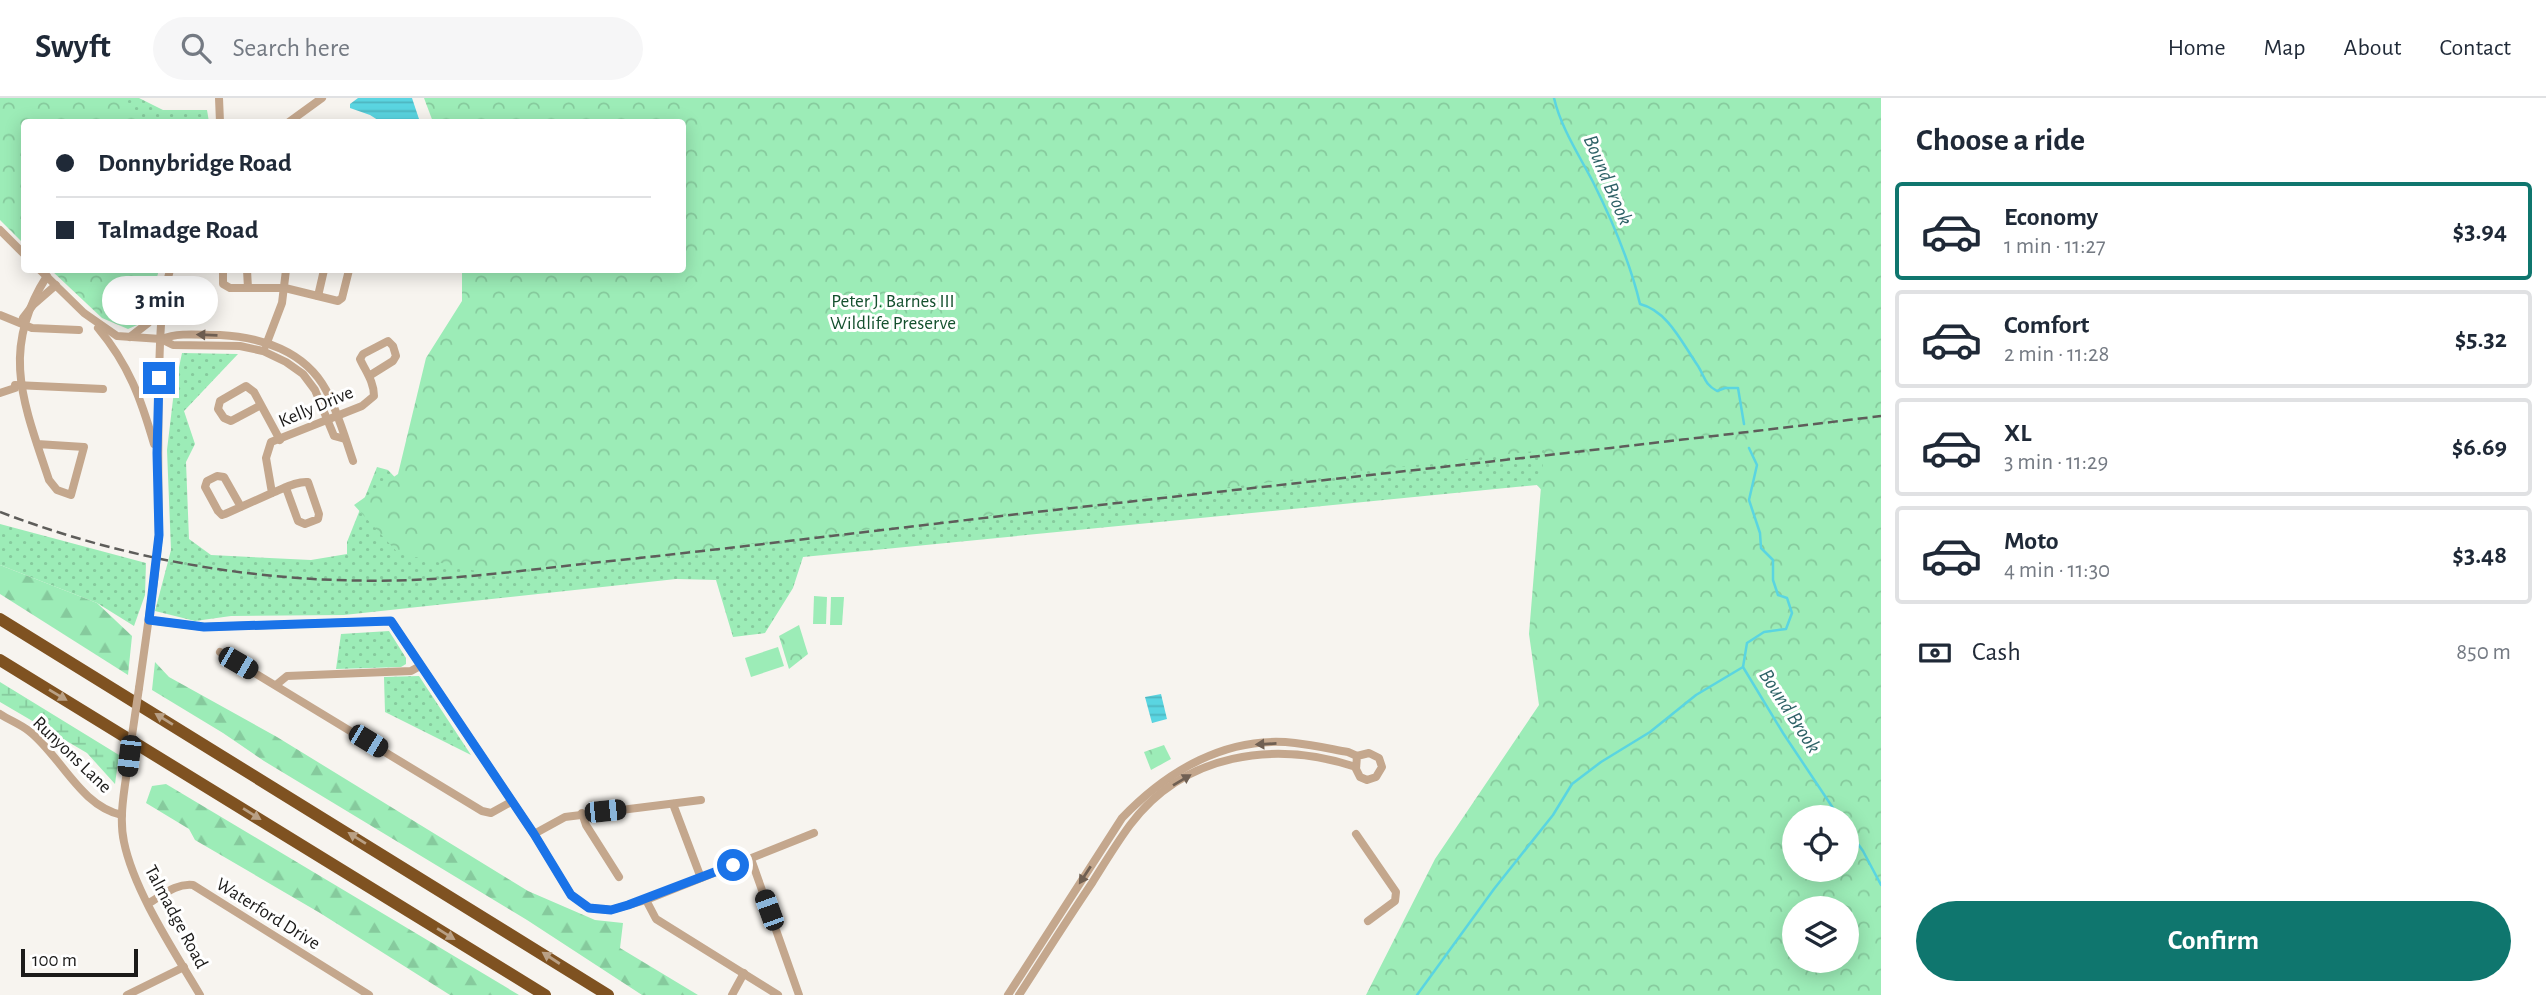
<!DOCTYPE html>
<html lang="en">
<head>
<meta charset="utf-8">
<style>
  :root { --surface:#fff; --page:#f6f6f7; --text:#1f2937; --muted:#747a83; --line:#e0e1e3; --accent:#0f766e }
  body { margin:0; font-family:"Alegreya Sans",sans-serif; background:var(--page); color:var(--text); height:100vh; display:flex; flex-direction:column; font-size:26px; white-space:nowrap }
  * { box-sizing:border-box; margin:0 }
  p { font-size:23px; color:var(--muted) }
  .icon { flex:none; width:38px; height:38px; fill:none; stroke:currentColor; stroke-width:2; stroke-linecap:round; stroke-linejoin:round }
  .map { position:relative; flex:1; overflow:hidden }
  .details { display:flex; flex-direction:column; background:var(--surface); width:665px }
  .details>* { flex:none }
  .guide { position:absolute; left:21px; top:21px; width:665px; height:154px; border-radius:7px; box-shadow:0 4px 18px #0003; display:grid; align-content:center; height:154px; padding:0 35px; background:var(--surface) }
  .tools { position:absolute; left:1782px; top:707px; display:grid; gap:14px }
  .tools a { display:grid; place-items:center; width:77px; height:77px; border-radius:50%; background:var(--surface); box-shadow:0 4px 18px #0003; font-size:35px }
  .scale { position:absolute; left:21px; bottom:18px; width:117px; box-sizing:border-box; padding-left:7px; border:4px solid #1b1a19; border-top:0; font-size:19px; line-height:24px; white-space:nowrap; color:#1b1a19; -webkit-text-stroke:5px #fff; paint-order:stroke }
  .end { position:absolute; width:32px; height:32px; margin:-16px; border:9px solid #1a73e8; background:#fff; box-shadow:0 0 0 4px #fff }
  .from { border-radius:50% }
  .bubble { position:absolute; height:49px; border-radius:24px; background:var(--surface); box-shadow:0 4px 18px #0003; font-size:23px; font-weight:600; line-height:49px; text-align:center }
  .car { position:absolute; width:21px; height:42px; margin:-21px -10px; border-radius:9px; box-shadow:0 0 5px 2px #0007; background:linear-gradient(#222 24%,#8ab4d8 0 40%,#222 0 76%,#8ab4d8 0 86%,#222 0) }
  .guide b { display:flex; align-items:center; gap:24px; height:66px; font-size:26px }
  .guide b+b { border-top:2px solid var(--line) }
  .guide i { width:18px; height:18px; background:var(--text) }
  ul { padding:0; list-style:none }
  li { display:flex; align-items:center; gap:21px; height:98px; margin:0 14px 10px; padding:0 21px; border:4px solid var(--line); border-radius:7px }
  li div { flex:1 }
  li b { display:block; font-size:26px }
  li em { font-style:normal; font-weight:600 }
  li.selected { border-color:var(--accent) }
  li>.icon { width:63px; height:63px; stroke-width:1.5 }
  h2 { padding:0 35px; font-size:32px; line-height:84px }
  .pay { display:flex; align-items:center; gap:18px; height:77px; padding:0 35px; font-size:26px }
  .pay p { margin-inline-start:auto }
  .primary-button { display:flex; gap:14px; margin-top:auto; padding:14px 35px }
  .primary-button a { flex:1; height:80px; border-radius:42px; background:var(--accent); color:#fff; font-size:28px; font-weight:600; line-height:80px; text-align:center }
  header { display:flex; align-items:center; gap:42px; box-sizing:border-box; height:98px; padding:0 35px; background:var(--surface); border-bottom:2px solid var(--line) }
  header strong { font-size:33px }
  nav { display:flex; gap:38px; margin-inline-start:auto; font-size:24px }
  .search { width:490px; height:63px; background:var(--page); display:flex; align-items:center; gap:18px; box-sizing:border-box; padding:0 24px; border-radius:38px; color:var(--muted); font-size:26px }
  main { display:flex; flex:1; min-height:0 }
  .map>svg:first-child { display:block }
  .grass { fill:url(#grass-dots) }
  .forest { fill:url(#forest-firs) }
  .wetland { fill:url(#wetland-marsh) }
  .park { fill:url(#park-crowns); fill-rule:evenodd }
  .garden { fill:#9cecb7 }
  .water { fill:url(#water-rules) }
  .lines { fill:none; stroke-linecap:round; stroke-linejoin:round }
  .stream { stroke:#5ad5e1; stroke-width:2.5 }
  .minor { stroke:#c4a78d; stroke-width:8 }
  .highway { stroke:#7f5221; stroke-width:12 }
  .rail { stroke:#5e5d5a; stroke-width:2.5; stroke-dasharray:10 5; stroke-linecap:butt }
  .minor-bridge { stroke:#c4a78d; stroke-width:8 }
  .oneway { fill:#706053 }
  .oneway2 { fill:#b9a085 }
  .route { stroke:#1a73e8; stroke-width:9 }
  .labels { text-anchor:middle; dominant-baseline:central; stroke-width:6; stroke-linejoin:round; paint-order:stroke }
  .park-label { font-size:19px; fill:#14502e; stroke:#fff }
  .street-label { font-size:19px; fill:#1b1a19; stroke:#fff }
  .water-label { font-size:21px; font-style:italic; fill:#2d6166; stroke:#fff }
</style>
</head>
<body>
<header>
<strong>Swyft</strong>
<div class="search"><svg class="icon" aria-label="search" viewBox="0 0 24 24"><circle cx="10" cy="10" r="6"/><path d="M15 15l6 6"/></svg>Search here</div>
<nav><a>Home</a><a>Map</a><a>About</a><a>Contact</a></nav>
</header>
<main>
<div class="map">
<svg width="1881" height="897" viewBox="0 0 1881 897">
  <defs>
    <pattern id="grass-dots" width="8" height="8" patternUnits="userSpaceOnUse" patternTransform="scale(1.75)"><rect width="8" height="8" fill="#9cecb7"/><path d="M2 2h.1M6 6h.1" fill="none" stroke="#86ca9d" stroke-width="1.8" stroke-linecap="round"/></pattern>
    <pattern id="forest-firs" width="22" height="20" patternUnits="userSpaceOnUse" patternTransform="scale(1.75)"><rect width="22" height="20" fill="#9cecb7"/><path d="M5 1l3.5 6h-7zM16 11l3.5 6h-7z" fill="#86ca9d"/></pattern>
    <pattern id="wetland-marsh" width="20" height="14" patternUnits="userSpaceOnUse" patternTransform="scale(1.75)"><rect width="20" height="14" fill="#9cecb7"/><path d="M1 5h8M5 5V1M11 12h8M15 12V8" fill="none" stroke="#86ca9d"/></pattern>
    <pattern id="park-crowns" width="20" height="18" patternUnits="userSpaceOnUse" patternTransform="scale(1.75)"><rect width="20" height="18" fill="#9cecb7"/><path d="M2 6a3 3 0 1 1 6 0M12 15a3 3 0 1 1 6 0" fill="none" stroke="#86ca9d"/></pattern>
    <pattern id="water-rules" width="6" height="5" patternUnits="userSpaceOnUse" patternTransform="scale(1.75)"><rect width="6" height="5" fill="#5ad5e1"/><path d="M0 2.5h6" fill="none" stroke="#4eb6c0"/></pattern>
  </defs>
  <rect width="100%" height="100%" fill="#f7f4ef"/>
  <g class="grass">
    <path d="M0 0H139L163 12H207L209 24H24Z"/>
    <path d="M182 255 238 256 184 313 195 346 186 364 189 441 211 457 311 462 347 456V444L377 369 388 372 461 449 1736 301 1548 399 1537 387 803 459 793 490 765 535 733 539 716 482 676 481 344 517 231 518 195 523 155 513 171 452 167 352 174 293Z"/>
    <path d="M0 426 146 465 145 497 134 528 97 505 0 467Z"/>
    <path d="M389 533 406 560V566L401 569 336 571 341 536Z"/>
    <path d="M419 578 471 657 385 614 384 579Z"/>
  </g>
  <g class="forest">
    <path d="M0 467 97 505 132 538 128 577 0 496Z"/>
    <path d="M155 564 169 579 277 639 528 793 595 822 623 825 620 850 698 897H642L527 822 264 663 223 635 152 592Z"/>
    <path d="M166 686 519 897H450L320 815 195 742 189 731 146 705 152 688Z"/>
  </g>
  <path class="wetland" d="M0 584 119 657 115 686 87 655 0 604Z"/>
  <g class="park">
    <path d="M0 0H117L142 24H24V146L0 122Z"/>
    <path d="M424 0H1881V897H1366L1435 761 1539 607 1529 536 1544 352 489 476 398 455 354 407 398 376 426 260 462 203V172H682V24H433ZM1794 719H1846V772H1794ZM1794 810H1846V863H1794Z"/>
    <path d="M51 172H159L153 193 151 221 128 231 102 220Z"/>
    <path d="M799 527 808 556 789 571 779 538Z"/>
    <path d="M1164 647 1171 661 1151 672 1144 654Z"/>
  </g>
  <g class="garden">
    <path d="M814 498 827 499 826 526H813Z"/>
    <path d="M831 499H844L842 527H830Z"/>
    <path d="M778 549 784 568 751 579 745 560Z"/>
  </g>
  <g class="water">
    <path d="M358 0H412L420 24H381L370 17 350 10V6Z"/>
    <path d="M1161 596 1167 621 1152 625 1145 599Z"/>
  </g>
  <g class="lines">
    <g class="stream">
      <path d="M1554 0C1561 30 1579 57 1593 84 1612 122 1630 164 1640 206 1668 213 1682 245 1698 268 1705 279 1704 286 1717 293L1725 290H1738L1744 326"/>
      <path d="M1749 350 1757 367 1749 402 1760 435 1761 450 1773 462V482L1778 497 1787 500 1792 515 1786 531 1764 534 1747 545 1743 569 1783 635 1839 719"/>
      <path d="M1846 729 1863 753 1881 787"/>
      <path d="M1417 897 1494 791 1553 717 1572 686 1601 664 1650 634 1696 597 1743 569"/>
    </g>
    <g class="minor">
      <path d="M219 0 220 24"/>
      <path d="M289 24 322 0"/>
      <path d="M0 132 24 156"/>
      <path d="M40 172 84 215 117 238 161 241 173 247 240 248 263 253 286 264 303 276 315 292 334 338 345 341"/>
      <path d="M223 172V186L230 190H285L338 203 342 200 349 172"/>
      <path d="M247 172 248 190"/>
      <path d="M318 198 324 172"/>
      <path d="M0 217 32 230 79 232"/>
      <path d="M23 220 33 207 56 187"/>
      <path d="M98 230C129 267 141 301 154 346"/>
      <path d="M130 239 148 225 161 201"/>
      <path d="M161 241C180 234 199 237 220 237 261 239 305 253 326 292 338 314 345 340 353 363"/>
      <path d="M266 247 282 205 286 172"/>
      <path d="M15 287 103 291"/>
      <path d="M0 295 15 290"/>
      <path d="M261 307 231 323 224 320 218 311 220 303 246 288 254 294 280 342"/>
      <path d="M37 346 84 349 71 397 57 392 49 382C23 304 0 251 47 178"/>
      <path d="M272 395C283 391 296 383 308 384L319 416 318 421 305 426 298 423 286 390"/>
      <path d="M241 409 224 379 217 378 207 383 205 389 218 413 222 417 225 416 272 395 266 360 271 344 362 308 374 298C374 284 366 274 360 261L363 256 388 243 393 248 396 258 393 263 369 278"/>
      <path d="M159 437C158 384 158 332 159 279 160 243 160 207 170 172"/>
      <path d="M149 522 204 529 391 523 534 736 571 797 589 810 611 812 646 802 814 735"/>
      <path d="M220 554 482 713 491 715 511 704"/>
      <path d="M276 587 287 578 411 573 420 568"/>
      <path d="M139 590 154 483"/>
      <path d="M0 616C9 622 20 626 29 633 61 658 80 708 122 717"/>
      <path d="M1369 655 1379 660 1382 669 1376 679 1367 682 1360 679 1356 671 1357 658Z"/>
      <path d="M129 658C126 685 118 717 124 744 134 793 174 853 200 897"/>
      <path d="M673 706 701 780"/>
      <path d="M582 715 586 727 619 779"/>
      <path d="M534 736 565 719 701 702"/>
      <path d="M1356 736 1396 794 1395 803 1368 823"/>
      <path d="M751 761 799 897"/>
      <path d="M646 802 656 821 778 897"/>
      <path d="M149 805C163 797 176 785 193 787L369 897"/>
      <path d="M127 897 184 869"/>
      <path d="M732 897 744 875"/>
      <path d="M1008 897 1122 720C1167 673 1227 637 1295 645 1313 647 1331 651 1348 654L1357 658"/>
      <path d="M1019 897C1043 860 1067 822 1092 785 1104 766 1116 746 1130 727 1184 655 1274 642 1356 669"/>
    </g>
    <g class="highway">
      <path d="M0 521 608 897"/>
      <path d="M0 562 545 897"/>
    </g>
    <path class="rail" d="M0 414C131 464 271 487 411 482 484 479 557 468 630 461 759 447 889 431 1018 416 1306 384 1594 353 1881 318"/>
    <g class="minor-bridge">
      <path d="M154 483 159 437"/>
      <path d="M129 658 139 590"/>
    </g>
  </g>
  <defs><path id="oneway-solid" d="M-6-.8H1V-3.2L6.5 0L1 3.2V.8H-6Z" transform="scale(1.75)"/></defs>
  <g class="oneway">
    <use href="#oneway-solid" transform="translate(207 237) rotate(-178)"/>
    <use href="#oneway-solid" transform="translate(1266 646) rotate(177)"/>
    <use href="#oneway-solid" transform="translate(1182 682) rotate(-31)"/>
    <use href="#oneway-solid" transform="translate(1085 777) rotate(123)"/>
  </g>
  <g class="oneway2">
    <use href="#oneway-solid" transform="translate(58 597) rotate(31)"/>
    <use href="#oneway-solid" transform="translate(164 621) rotate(-148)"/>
    <use href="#oneway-solid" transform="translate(252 716) rotate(32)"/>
    <use href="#oneway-solid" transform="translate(357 740) rotate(-148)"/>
    <use href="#oneway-solid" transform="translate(446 836) rotate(32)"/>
    <use href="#oneway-solid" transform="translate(551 860) rotate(-147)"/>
  </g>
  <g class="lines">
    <path class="route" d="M159 280 157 355 159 437 149 522 204 529 391 523 534 736 571 797 589 810 611 812 628 807 733 767"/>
  </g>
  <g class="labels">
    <g class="park-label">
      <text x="893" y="203">Peter J. Barnes III<tspan x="893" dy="22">Wildlife Preserve</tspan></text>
    </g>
    <g class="street-label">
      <text transform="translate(316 309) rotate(-23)">Kelly Drive</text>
      <text transform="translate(72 657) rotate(44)">Runyons Lane</text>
      <text transform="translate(268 816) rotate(32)">Waterford Drive</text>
      <text transform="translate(176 819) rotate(62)">Talmadge Road</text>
    </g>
    <g class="water-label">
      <text transform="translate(1608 82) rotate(67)">Bound Brook</text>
      <text transform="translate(1790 613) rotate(57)">Bound Brook</text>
    </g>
  </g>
</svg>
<div class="tools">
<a><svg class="icon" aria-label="locate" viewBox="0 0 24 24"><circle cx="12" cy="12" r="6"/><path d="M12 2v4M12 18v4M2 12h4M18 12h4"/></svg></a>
<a><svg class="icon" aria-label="layers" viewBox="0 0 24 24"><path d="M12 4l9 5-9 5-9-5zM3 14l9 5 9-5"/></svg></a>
</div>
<div class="scale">100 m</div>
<i class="end from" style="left:733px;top:767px"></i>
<i class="end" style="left:159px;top:280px"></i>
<div class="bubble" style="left:102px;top:178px;width:116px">3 min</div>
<i class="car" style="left:238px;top:565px;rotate:120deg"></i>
<i class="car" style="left:368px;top:643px;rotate:121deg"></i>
<i class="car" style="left:129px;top:658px;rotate:187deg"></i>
<i class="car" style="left:605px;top:713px;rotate:84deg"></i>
<i class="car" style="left:769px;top:812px;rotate:340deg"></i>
<div class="guide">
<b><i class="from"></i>Donnybridge Road</b>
<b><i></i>Talmadge Road</b>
</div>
</div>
<section class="details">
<h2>Choose a ride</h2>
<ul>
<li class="selected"><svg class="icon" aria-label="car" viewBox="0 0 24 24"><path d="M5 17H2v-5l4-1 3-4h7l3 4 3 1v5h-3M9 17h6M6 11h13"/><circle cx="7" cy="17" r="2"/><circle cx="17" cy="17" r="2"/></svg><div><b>Economy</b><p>1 min · 11:27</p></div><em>$3.94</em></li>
<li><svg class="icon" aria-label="car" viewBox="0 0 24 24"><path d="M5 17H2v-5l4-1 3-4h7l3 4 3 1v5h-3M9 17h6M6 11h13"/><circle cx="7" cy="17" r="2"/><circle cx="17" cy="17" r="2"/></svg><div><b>Comfort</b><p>2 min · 11:28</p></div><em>$5.32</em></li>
<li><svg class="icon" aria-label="car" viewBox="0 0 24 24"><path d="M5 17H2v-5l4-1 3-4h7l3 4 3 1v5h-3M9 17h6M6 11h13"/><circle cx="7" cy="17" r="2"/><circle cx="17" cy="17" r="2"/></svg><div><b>XL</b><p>3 min · 11:29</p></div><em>$6.69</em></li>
<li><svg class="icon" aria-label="car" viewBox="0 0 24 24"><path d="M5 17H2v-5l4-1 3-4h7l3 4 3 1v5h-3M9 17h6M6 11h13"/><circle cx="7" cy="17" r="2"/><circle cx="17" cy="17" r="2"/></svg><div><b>Moto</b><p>4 min · 11:30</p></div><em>$3.48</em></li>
</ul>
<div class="pay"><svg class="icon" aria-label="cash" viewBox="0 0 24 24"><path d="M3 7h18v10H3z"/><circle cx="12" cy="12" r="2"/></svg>Cash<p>850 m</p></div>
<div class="primary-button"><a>Confirm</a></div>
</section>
</main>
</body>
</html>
